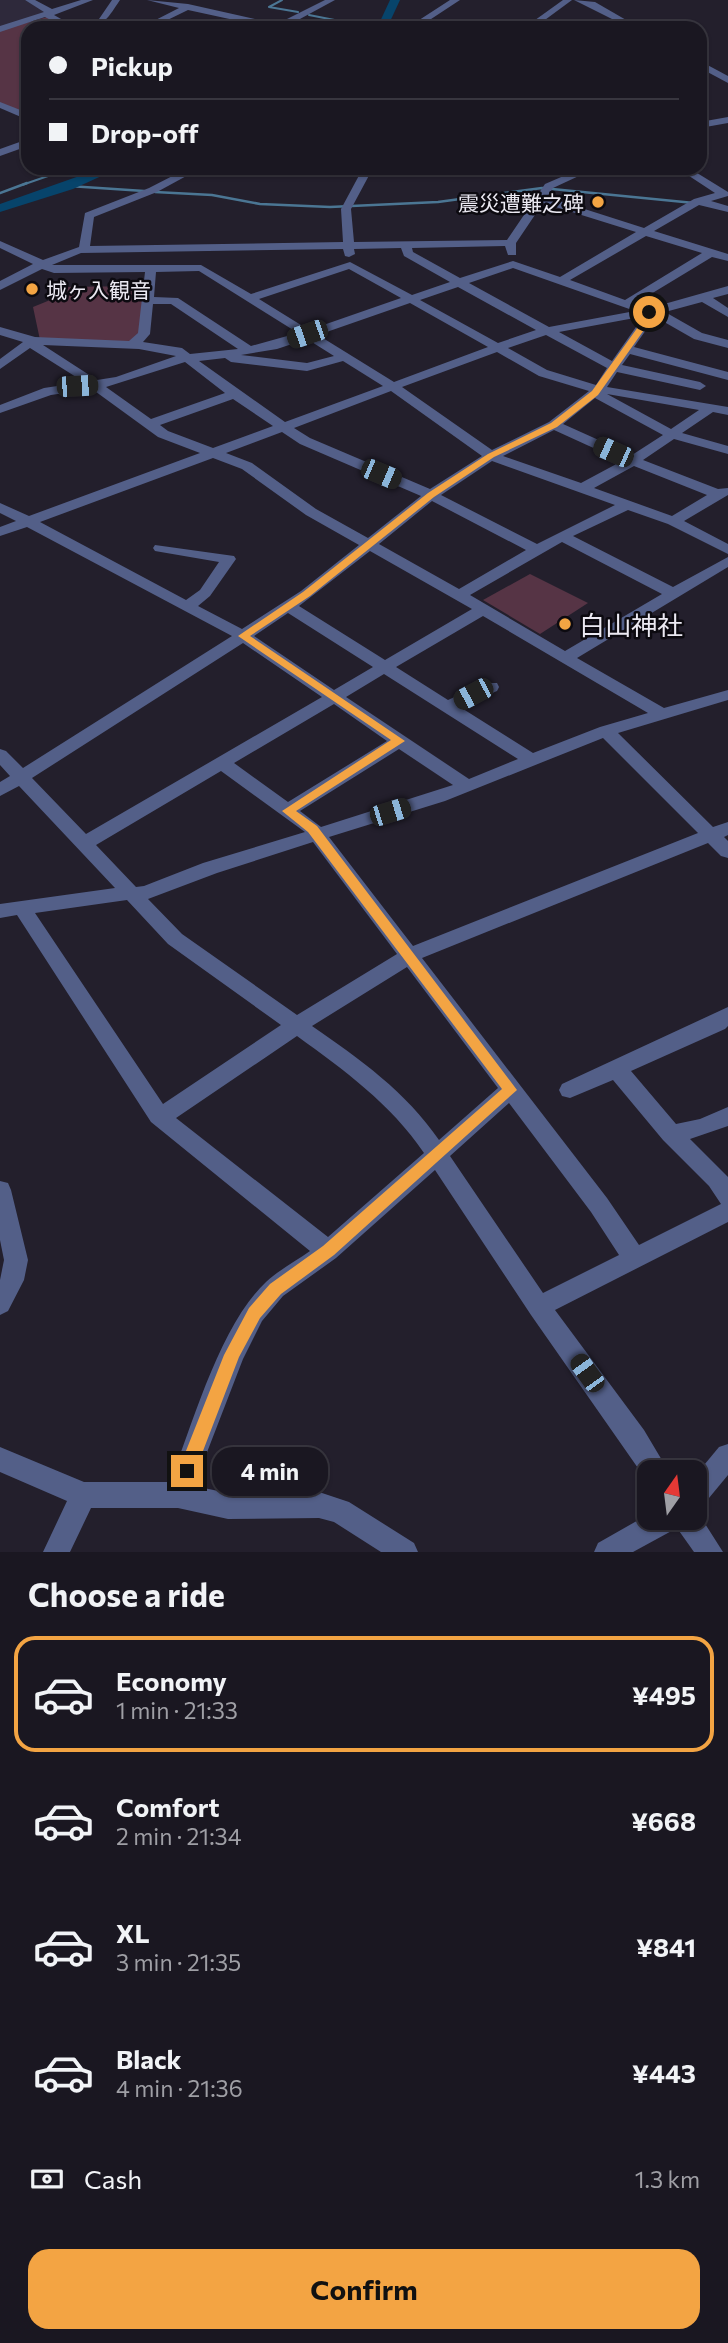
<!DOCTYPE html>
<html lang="en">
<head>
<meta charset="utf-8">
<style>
  :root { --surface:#1a1721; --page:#27242e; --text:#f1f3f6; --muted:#9f9fa5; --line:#38363f; --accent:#f3a443 }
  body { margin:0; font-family:Commissioner,"Noto Sans JP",sans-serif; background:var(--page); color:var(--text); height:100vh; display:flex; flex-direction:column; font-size:26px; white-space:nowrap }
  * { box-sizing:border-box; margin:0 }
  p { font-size:23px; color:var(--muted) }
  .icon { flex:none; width:38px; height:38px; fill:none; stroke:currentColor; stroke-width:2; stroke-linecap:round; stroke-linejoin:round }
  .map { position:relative; height:1552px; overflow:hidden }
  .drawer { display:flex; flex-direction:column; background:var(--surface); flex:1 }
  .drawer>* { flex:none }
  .guide { position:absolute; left:21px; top:21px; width:686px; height:154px; border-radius:21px; box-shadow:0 2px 5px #0004,0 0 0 2px var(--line); display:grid; align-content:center; height:154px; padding:0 28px; background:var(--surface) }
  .needle { width:46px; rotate:14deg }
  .tools { position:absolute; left:637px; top:1460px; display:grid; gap:14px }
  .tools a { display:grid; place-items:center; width:70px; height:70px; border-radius:14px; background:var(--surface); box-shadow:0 2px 5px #0004,0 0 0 2px var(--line); font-size:35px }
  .end { position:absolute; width:32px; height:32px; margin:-16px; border:9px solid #f3a443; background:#111; box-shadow:0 0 0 4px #111 }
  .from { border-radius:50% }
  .bubble { position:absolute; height:49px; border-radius:21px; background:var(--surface); box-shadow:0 2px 5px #0004,0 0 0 2px var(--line); font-size:23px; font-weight:700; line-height:49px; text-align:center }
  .car { position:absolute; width:21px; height:42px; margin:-21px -10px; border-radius:9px; box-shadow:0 0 5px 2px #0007; background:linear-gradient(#222 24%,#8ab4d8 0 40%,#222 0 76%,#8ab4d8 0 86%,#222 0) }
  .guide b { display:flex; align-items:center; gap:24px; height:66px; font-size:26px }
  .guide b+b { border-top:2px solid var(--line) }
  .guide i { width:18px; height:18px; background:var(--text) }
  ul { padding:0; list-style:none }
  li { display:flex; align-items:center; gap:21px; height:116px; margin:0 14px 10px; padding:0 14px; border:4px solid transparent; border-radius:21px }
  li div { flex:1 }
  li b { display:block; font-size:26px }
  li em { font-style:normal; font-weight:700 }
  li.current { border-color:var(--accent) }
  li>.icon { width:63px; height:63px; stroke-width:1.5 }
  h2 { padding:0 28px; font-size:32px; line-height:84px }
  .pay { display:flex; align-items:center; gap:18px; height:77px; padding:0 28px; font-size:26px }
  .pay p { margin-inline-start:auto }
  .cta { display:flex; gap:14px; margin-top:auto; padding:14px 28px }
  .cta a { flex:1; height:80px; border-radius:21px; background:var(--accent); color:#111; font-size:28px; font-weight:700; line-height:80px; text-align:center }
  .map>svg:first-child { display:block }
  .built { fill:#2e293b }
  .green { fill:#563445 }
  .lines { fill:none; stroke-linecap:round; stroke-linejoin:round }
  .stream-far1 { stroke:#4b7694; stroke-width:2 }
  .stream { stroke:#4b7694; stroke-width:2.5 }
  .river { fill:#07446b; fill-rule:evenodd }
  .minor { fill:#535f88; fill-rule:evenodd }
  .route { fill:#f3a443 }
  .poi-dot { fill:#f3a443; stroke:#0c0a10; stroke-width:2.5 }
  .labels { text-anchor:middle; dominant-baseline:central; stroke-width:5; stroke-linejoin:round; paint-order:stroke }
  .far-poi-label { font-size:21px; fill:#ebe9f2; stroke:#0c0a10; text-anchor:end }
  .poi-label { font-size:26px; fill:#ebe9f2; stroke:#0c0a10; text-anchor:start }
</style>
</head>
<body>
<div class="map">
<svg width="728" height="1552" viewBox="0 0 728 1552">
  <rect width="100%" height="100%" fill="#231f2c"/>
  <path class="built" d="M0 0H25L46 12 0 28Z"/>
  <g class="green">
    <path d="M47 17 71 28H28V115L0 103V30Z"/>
    <path d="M145 286 140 336 130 343 40 340 33 307 60 296 61 287Z"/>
    <path d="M530 574 588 603 540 634 483 600Z"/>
  </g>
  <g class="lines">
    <g class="stream-far1">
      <path d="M282 0 269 7 298 12"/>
      <path d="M309 15 355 24 357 28"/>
      <path d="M22 185 71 168"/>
    </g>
    <g class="stream">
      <path d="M69 186 144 191"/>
      <path d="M155 192 212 195 260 204 330 207 438 202 542 188 694 203"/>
      <path d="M0 193 27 183"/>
    </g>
    <g class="river">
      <path d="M390 0H400L387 28H377Z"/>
      <path d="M102 168H119L73 189 0 212V204Z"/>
    </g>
    <g class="minor">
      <path d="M25 0H35L52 9 81 0H93L54 15 77 28H66L45 17 0 32V26L44 12Z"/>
      <path d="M112 0H120C109 16 104 28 83 28L99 19Z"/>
      <path d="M147 0 188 4 277 24 325 0H335L287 26 290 28H271L188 10 151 28H140L179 8Z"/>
      <path d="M450 0H460L425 23 444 28H425L413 24Z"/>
      <path d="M563 0H572L534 28H524Z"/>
      <path d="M574 0 595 2 640 28H630Z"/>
      <path d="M700 61 728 76V83L700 68Z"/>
      <path d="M0 102 28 113V120L0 108Z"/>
      <path d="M728 117V123L700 128V122Z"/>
      <path d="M28 139V146L0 156V149Z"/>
      <path d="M188 168H201L157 192 94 217 90 246 343 242 341 209 363 168H373L351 209 354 242 507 240 545 184 582 168H596L553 188 547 197 644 228 694 199 715 193 677 168H689L728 192V196L711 201 728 206V212L699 205 654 231 728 254V261L712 257 636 303 650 308 728 286V294L713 298 728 308V317L702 302 665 312 702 333 728 340V348L694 339 652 315 653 320 634 347 728 372V380L630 354 622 365 700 382 706 386 700 390 617 372 607 387 728 407V415L713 412 682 433 728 446V454L674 439 643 460 718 489 728 488V495L684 521 728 544V554L668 524 628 510 573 536 673 587 728 557V567L577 658 664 708 728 690V700L618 733 713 827 728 822V835L724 837 728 841V858L721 856 708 843 422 958 607 1198 639 1245 721 1204 709 1186 663 1140 613 1080 570 1098 562 1096 559 1090 562 1084 728 1007V1026L725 1029 631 1071 676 1124 700 1119 728 1107V1126L690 1139 728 1177V1222L555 1310 644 1430 669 1472H649V1482L647 1481 531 1315 435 1170 336 1258 283 1296 262 1321 243 1359 194 1486 228 1493 319 1492 349 1502 414 1543 418 1552H381L334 1522 319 1518 228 1519 178 1508H91L70 1552H43L67 1501 0 1472V1447L84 1482H170C193 1423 220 1325 266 1282 279 1270 296 1261 310 1251L151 1122 17 915 0 918V904L115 888 19 786 0 796V782L10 776 0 765V749L6 751 23 768 232 636 27 527 0 536V527L16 521 0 513V503L29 516 200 453 158 437 92 389 51 395 0 413V405L44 388 84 382 30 348 0 369V359L23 342 0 335V327L35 337 129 341 138 333 145 272 54 273 42 269 0 290V281L33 264 0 248V241L43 260 79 247 85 213 149 188ZM543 203 636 232 560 277 513 261 460 278 413 252 412 248 505 246 508 255H516V243ZM646 236 702 253 625 300 570 280ZM401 248 404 256 450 282 412 295 350 262 251 294 201 265H52L81 253 343 249 345 256 349 257 355 254 354 249ZM513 268 635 311 549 327 469 283ZM349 269 401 298 309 330 259 299ZM199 271 298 333 251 346 178 298 154 297 156 272ZM458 287 536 330 498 343 420 300ZM410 303 488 347 394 382 318 335ZM153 304H171L238 349 190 354 182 348 143 342 150 334ZM640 317 641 320 612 361 559 332ZM546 335 607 368 596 385 547 370 508 348ZM307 339 334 356 307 363 241 355 277 349ZM43 345 139 349 176 356 116 377 97 380ZM497 352 539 376 589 391 549 422 492 450 402 387ZM225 358 231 362 307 371 343 361 383 386 285 422 199 361ZM185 362 225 393 151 419 106 387ZM391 391 482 456 430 489 310 438 294 428ZM607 394 699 410 671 429ZM595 398 663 435 632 455 563 424ZM233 399 273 426 213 448 168 431 160 425ZM554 430 622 461 581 483 503 456ZM282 432 300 444 421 496 368 538 316 509 252 463 226 453ZM213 458 242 469 306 515 359 545 301 591 242 629 198 606 210 596 236 559 234 556 155 545 153 548 155 551 219 562 200 590 186 600 40 522ZM492 461 615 505 537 544 441 495ZM634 466 707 495 672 516 594 488ZM432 501 526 550 459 589 379 544ZM562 542 662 594 565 651 470 595ZM370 551 472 609 385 660 299 606ZM288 613 373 667 334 690 254 636ZM483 616 648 713 600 727 533 753 460 707 497 691 499 687 497 683H485L448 700 396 667ZM243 643 322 697 86 834 32 778ZM384 674 518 759 469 779 346 697ZM334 704 387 741 288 802 234 763ZM603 738 698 833 413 946 329 837 445 801ZM399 749 453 785 321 827 300 811ZM221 771 305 832 203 863 144 886 136 887 96 845ZM313 842 397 954 297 1015 182 934 148 899 217 873ZM127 900 168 944 281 1025 163 1104 35 913ZM407 967 498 1088 439 1140C406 1092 360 1059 312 1026ZM297 1036C344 1070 391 1104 424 1153L328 1237 176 1118ZM509 1103 591 1212 619 1255 543 1293 450 1156Z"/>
      <path d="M0 1181 8 1183 11 1190 28 1260 24 1280 8 1311 0 1315V1280L4 1260 0 1240Z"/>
      <path d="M728 1444V1475L704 1504 695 1508V1476L719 1447Z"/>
      <path d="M695 1508 723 1552H694L677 1528 633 1552H594L598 1543 649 1514V1517H695Z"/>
    </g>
  </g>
  <path class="route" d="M652 310V313L648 314 651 320 598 395 557 427 494 457 434 497 310 596 250 636 405 741 296 811 317 826 517 1090 334 1255 281 1294 260 1318 239 1357 193 1477 187 1479 181 1477 178 1471 224 1355 249 1308 270 1284 323 1246 502 1089 308 832 282 811 391 740 238 636 303 592 428 493 488 454 551 423 592 391 643 320 641 311Z"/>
  <g class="poi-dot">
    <circle cx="598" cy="202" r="7"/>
    <circle cx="32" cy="289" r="7"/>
    <circle cx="565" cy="624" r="7"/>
  </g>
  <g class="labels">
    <g class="far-poi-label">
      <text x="584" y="202">震災遭難之碑</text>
      <text x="46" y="289" text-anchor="start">城ヶ入観音</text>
    </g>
    <g class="poi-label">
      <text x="579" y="624">白山神社</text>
    </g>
  </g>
</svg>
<div class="tools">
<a><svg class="needle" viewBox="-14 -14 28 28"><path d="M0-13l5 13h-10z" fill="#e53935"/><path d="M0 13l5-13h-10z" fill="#9f9fa5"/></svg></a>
</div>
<i class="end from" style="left:649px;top:312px"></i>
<i class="end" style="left:187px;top:1471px"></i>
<div class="bubble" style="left:212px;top:1447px;width:116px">4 min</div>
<i class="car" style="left:307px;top:334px;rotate:251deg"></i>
<i class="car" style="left:77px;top:386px;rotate:87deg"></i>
<i class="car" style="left:613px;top:452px;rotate:294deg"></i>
<i class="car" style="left:381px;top:474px;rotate:113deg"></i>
<i class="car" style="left:473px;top:694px;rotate:242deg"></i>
<i class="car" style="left:390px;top:812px;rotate:73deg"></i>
<i class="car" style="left:587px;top:1373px;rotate:324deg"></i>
<div class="guide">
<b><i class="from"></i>Pickup</b>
<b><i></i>Drop-off</b>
</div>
</div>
<section class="drawer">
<h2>Choose a ride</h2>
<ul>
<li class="current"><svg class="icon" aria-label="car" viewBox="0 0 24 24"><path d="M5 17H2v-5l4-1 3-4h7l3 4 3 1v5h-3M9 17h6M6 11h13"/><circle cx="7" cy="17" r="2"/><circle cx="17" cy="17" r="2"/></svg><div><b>Economy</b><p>1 min · 21:33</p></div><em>¥495</em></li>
<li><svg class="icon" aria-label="car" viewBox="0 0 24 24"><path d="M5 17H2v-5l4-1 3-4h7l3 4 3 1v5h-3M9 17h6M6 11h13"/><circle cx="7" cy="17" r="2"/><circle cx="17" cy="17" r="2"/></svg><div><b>Comfort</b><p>2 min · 21:34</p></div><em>¥668</em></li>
<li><svg class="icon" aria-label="car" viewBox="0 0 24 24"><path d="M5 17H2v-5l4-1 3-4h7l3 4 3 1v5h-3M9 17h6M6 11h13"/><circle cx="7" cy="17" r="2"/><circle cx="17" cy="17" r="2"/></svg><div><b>XL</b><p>3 min · 21:35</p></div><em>¥841</em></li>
<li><svg class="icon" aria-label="car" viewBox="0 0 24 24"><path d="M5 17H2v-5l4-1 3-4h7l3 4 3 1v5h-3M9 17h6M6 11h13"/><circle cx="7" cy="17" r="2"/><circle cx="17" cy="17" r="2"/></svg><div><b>Black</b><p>4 min · 21:36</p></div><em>¥443</em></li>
</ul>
<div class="pay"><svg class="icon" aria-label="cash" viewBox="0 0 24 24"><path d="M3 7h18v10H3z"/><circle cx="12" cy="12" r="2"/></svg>Cash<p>1.3 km</p></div>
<div class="cta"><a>Confirm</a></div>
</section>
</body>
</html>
